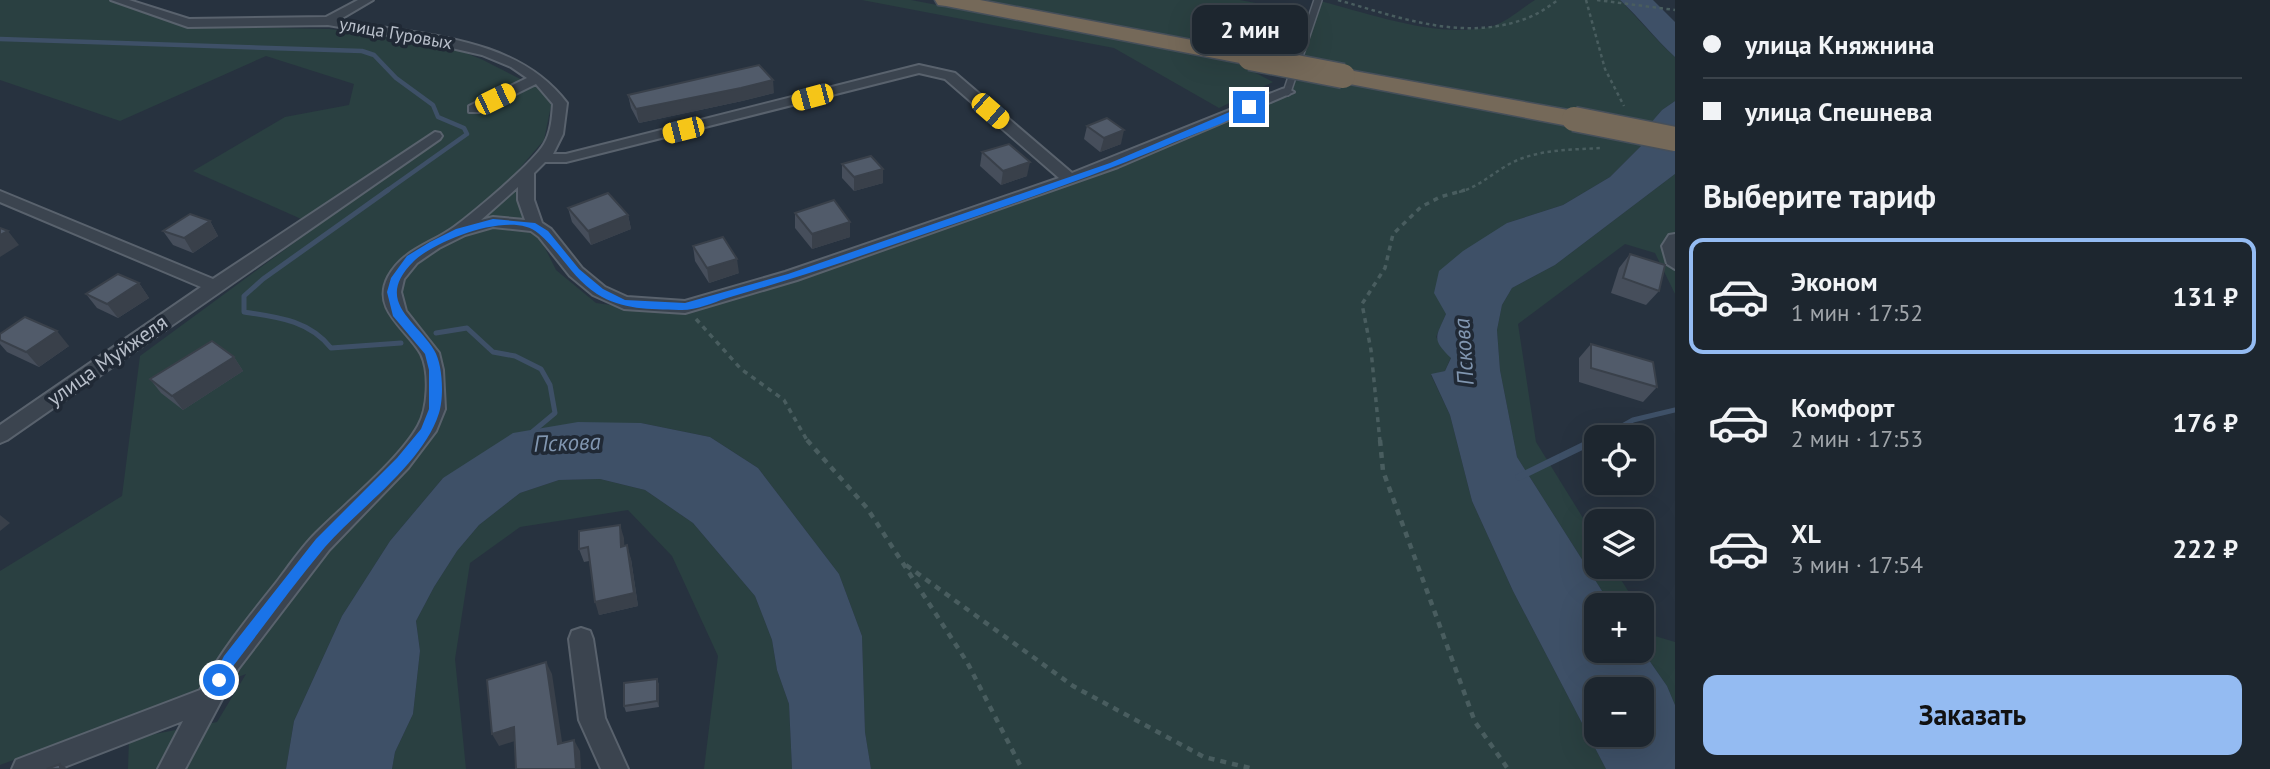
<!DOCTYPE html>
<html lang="ru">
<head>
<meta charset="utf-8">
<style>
  :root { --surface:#1d262f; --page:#2a323b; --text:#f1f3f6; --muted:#a0a5aa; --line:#3b434b; --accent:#94bbf2 }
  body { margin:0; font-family:"PT Sans",sans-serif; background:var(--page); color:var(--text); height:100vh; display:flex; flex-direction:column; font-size:26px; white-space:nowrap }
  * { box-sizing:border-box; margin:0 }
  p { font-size:23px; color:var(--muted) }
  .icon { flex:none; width:38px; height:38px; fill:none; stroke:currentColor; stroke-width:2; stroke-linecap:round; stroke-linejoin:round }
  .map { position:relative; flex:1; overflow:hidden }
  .details { display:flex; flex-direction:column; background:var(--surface); width:595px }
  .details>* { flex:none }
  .top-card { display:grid; align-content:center; height:154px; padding:0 28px; background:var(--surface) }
  .tools { position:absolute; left:1584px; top:425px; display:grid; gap:14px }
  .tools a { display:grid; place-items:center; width:70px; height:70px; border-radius:14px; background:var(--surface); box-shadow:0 7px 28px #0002,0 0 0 2px var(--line); font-size:35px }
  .end { position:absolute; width:32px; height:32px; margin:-16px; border:9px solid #1a73e8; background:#fff; box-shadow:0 0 0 4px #fff }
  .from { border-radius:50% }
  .bubble { position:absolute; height:49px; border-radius:14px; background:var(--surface); box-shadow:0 7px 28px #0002,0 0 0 2px var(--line); font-size:23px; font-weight:700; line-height:49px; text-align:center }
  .car { position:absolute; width:21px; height:42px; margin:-21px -10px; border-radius:9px; box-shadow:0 0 5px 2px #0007; background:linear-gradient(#f5c518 24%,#345 0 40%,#f5c518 0 76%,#345 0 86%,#f5c518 0) }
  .top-card b { display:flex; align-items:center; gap:24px; height:66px; font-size:26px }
  .top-card b+b { border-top:2px solid var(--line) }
  .top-card i { width:18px; height:18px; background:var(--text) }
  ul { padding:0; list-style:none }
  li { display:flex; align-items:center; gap:21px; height:116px; margin:0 14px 10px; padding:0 14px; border:4px solid transparent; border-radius:14px }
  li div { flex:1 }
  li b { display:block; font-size:26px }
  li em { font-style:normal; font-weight:700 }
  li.active { border-color:var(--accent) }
  li>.icon { width:63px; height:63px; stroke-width:1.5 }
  h2 { padding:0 28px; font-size:32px; line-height:84px }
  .primary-button { display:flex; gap:14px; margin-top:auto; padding:14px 28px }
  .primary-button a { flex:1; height:80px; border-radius:14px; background:var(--accent); color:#111; font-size:28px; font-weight:700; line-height:80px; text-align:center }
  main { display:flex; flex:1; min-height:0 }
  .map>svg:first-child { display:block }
  .green { fill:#2a4041 }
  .water { fill:#3e5067; fill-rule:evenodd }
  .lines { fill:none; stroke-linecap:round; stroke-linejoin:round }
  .stream-far2 { stroke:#3e5067; stroke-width:4.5 }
  .stream-far1 { stroke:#3e5067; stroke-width:5 }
  .stream { stroke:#3e5067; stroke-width:7 }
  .lane-casing { stroke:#59626d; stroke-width:10 }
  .street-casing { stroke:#59626d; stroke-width:4 }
  .highway-casing { stroke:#464f5a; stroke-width:3 }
  .path-far2 { stroke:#495d5f; stroke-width:2.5; stroke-dasharray:3.5 3.5; stroke-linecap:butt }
  .path-far1 { stroke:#495d5f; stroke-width:3.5; stroke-dasharray:5 5; stroke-linecap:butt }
  .path { stroke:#495d5f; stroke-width:4.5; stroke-dasharray:6 6; stroke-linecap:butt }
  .lane { stroke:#3b444f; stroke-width:7 }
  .street { fill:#3b444f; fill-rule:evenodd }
  .highway { fill:#756959; fill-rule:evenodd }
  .highway-bridge-casing { stroke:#464f5a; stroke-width:27; stroke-linecap:butt }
  .highway-bridge { stroke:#756959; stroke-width:24 }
  .wall { fill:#464e5b }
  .shaded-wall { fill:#39404a }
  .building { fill:#515b6a; stroke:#39404a; stroke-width:2 }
  .route { fill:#1a73e8 }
  .labels { text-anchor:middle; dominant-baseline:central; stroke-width:7; stroke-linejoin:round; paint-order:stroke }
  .far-street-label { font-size:18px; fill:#b8bfca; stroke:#202935 }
  .street-label { font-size:21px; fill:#b8bfca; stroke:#202935 }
  .water-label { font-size:23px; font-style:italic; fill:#8196b0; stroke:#202935 }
</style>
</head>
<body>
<main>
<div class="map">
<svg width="1675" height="769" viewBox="0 0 1675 769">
  <rect width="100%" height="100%" fill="#27323f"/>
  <g class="green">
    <path d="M0 0H111L182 26 329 29 444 44 483 60 544 91 552 101 544 140 513 176 522 181 528 214 556 270 596 303 676 314 800 279 1073 179 1282 89 1291 82 1294 73 1648 139 1610 177 1563 205 1507 223 1446 314 1436 337 1451 357 1445 371 1431 375 1450 415 1472 501 1513 591 1606 769H871L865 732 862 636 839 574 758 468 710 437 641 423 443 478 390 541 342 616 294 721 286 769H128L129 739 217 722 246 674 0 765V571L122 496 140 356 317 226 193 171 285 117 349 105 354 84 266 56 120 121 0 80Z"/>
    <path d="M862 0H911L1235 62 1273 82 1219 108 1114 48Z"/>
    <path d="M984 0H1240L1297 11 1283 57Z"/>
    <path d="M1535 0H1620C1639 19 1655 39 1675 57V101L1662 110 1649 126 1299 60 1312 5 1320 1C1371 14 1441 40 1493 26 1507 22 1522 8 1535 0Z"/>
    <path d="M1675 174V294L1655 253 1625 244 1518 324 1536 442 1596 539V567H1613L1637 605H1611L1517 457 1500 370 1497 330 1502 305 1512 288 1555 265Z"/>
    <path d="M600 479 645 490 693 523 755 596 772 640 777 670 789 704 792 769H704L718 656 672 556 628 510 520 527 470 563 455 659 466 769H392L395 752 413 714 420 651 416 621 434 587 457 551 479 525 520 493 559 480Z"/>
    <path d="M1642 613 1655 636 1675 642V705L1667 686 1642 650Z"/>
  </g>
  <g class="water">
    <path d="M1620 0H1653L1675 22V57C1655 39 1640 18 1620 0Z"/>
    <path d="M1675 101V174L1555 265 1512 288 1502 305 1497 330 1500 370 1517 457 1611 605 1596 606V651L1642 650 1667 686 1675 705V769H1606L1513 591 1472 501 1450 415 1431 374 1445 371 1451 358C1431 339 1436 337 1446 314L1434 293 1439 271 1463 251 1507 223 1563 205 1610 177 1648 139 1649 125 1662 110ZM1596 690H1642V735H1596Z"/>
    <path d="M578 422 641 423 710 437 758 468 839 574 862 636 865 732 871 769H792L789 704 777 670 772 640 755 596 693 523 645 490 600 479 559 480 520 493 479 525 457 551 434 587 416 621 420 651 413 714 395 752 392 769H286L294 721 342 616 390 541 443 478 513 433Z"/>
  </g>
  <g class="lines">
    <path class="stream-far2" d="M0 39 362 51 374 55 396 78 433 105 438 117 464 128 467 134 385 192"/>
    <g class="stream-far1">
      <path d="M388 190 263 279 244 296V312C277 317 309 320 331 348L401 343"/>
      <path d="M436 333 467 328 493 352 515 356 541 369 550 385 555 413 531 433"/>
      <path d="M1601 438 1633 420 1675 410"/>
      <path d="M1591 442 1596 440"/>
    </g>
    <path class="stream" d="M1519 477 1595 440"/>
    <defs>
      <path id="lane" d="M1287 92 1318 0"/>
      <g id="street">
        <path d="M111 0H129L189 19 326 17 358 0H373L339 20C418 36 515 34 567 103L563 134 553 154H566L919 65 955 73 1072 173 1282 89 1287 88 1294 92 1118 167 797 280 685 313 624 309 593 295 570 276 539 237 531 231 493 227 465 235 439 248 417 263 404 279 401 292 406 311 439 353 443 370 445 409 436 431 408 468 329 550 238 669 185 769H158L183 721 59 769H12L16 760 200 690C221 651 248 618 276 583 289 566 301 548 316 533 345 504 399 460 418 426 428 409 430 372 421 354 407 329 371 310 388 277 403 249 431 244 454 227 473 213 533 163 544 144 551 132 552 118 553 104L536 84 479 112H469V106L527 78 511 67 482 55 421 41 328 25 188 27ZM919 73 945 79 1059 178 785 272 685 301 627 297 605 287 582 268 551 229 542 223 534 200V173L545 162H566ZM518 187V200L525 220 493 217 481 220Z"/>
        <path d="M435 132 440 133 442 136 440 139 7 440 0 443V425L201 287 0 202V191L213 279Z"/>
        <path d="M1675 234V269L1667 264 1662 246 1669 235Z"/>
        <path d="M581 628 590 631 593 639 605 718 628 769H601L579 720 569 639 572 631Z"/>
      </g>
      <g id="highway">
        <path d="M935 0H980L1250 51 1258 53 1262 58 1258 63 1250 65 946 6 938 5Z"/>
        <path d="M1343 69 1574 111 1583 114 1587 119 1583 124 1574 127 1334 81 1331 76 1334 71Z"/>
      </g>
    </defs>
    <use href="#lane" class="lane-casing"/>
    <use href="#street" class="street-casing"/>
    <use href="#highway" class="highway-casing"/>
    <g class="path-far2">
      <path d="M1338 0C1401 18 1466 43 1530 17 1540 13 1549 6 1558 0"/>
      <path d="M1586 0 1605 69 1624 106"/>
      <path d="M1597 0 1675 10"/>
      <path d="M1459 192C1478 187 1489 176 1506 166 1534 149 1569 150 1601 148"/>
    </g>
    <g class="path-far1">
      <path d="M696 319 741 369 784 400 808 442"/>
      <path d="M1380 442 1371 350 1362 304 1385 268 1393 234 1421 207 1440 197 1465 190"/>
    </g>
    <g class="path">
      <path d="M807 440 867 508 967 662 1022 769"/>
      <path d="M1380 440 1383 471 1475 722 1508 769"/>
      <path d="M906 565 1073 686 1204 757 1254 769"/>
    </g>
    <use href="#lane" class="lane"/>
    <use href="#street" class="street"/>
    <use href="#highway" class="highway"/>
    <defs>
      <g id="highway-bridge">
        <path d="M1250 58 1343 76"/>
        <path d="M1574 119 1675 139"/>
      </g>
    </defs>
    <use href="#highway-bridge" class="highway-bridge-casing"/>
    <use href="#highway-bridge" class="highway-bridge"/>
  </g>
  <g class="wall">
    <path d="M774 93 742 101 639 123 631 108 628 95Z"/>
    <path d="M1087 126 1121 144 1100 152 1084 139Z"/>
    <path d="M982 152 1027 176 1001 185 980 166Z"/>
    <path d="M842 164 883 169V183L854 191 842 178Z"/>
    <path d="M568 208 628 215 631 229 591 245 572 222Z"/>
    <path d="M795 213 850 222V237L812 249 795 228Z"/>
    <path d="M210 221 218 236 193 253 173 245 163 231Z"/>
    <path d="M693 246 739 273 709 283 695 261Z"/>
    <path d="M1630 254 1659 291 1646 305 1611 293 1619 268Z"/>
    <path d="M139 283 149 298 118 318 97 308 86 294Z"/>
    <path d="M0 334 69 346 39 367 7 352 0 344Z"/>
    <path d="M1591 344 1657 387 1643 402 1579 382V358Z"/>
    <path d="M234 357 243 371 183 410 161 393 150 379Z"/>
    <path d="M624 538V546L631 559 638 606 599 615 589 561 584 562 579 549Z"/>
    <path d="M657 679 659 685V707L626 712 624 706Z"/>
  </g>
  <g class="shaded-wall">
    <path d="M773 80 774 93 742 101 639 123 636 109Z"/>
    <path d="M1124 130 1121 144 1100 152 1104 138Z"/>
    <path d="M1030 162 1027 176 1001 185 1003 171Z"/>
    <path d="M883 169V183L854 191V177Z"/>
    <path d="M628 215 631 229 591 245 588 231Z"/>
    <path d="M210 221 218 236 193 253 184 238Z"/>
    <path d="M850 222V237L812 249V234Z"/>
    <path d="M8 231 19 245 0 257V235Z"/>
    <path d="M737 259 739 273 709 283 707 268Z"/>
    <path d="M139 283 149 298 118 318 107 304Z"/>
    <path d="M57 331 69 346 39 367 26 352Z"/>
    <path d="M234 357 243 371 183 410 172 396Z"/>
    <path d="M0 515 10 523 0 531Z"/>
    <path d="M620 525 624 538 625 560 621 547Z"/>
    <path d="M627 545 631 559 638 606 599 615 595 602Z"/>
    <path d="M546 662 552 674 564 755 558 744Z"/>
    <path d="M657 679 659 685V707L657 701Z"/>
    <path d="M514 727 521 739 499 746 492 734Z"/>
    <path d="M574 740 580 751 581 769H576Z"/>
    <path d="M60 764 68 769H60Z"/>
  </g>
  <g class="building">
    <path d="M759 65 773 80 741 88 636 109 628 95Z"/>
    <path d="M1107 118 1124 130 1104 138 1087 126Z"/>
    <path d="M1009 144 1030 162 1003 171 982 152Z"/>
    <path d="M871 156 883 169 854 177 842 164Z"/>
    <path d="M608 193 628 215 588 231 568 208Z"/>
    <path d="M834 200 850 222 812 234 795 213Z"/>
    <path d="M190 214 210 221 184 238 163 231Z"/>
    <path d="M0 228 8 231 0 235Z"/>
    <path d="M723 237 737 259 707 268 693 246Z"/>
    <path d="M1630 254 1665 265 1659 291 1623 278Z"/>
    <path d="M118 274 139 283 107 304 86 294Z"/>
    <path d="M25 317 57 331 26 352 0 340V334Z"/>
    <path d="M212 341 234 357 172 396 150 379Z"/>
    <path d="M1591 344 1653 362 1657 387 1591 368Z"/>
    <path d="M620 525 621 547 627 545 634 593 595 602 588 547 579 549V531Z"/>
    <path d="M546 662 558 744 574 740 576 769H516L514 727 492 734 487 680Z"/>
    <path d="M657 679V701L624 706V683Z"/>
    <path d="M60 764V769H47Z"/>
  </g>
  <path class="route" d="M1246 105 1253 107C1227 124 1192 134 1163 147 1060 190 953 223 849 260 808 274 768 286 727 298 712 303 695 311 679 310 650 309 622 310 597 294 572 278 560 251 538 233 512 210 436 240 414 261 373 301 416 320 434 350 443 364 444 398 439 413 423 464 360 507 325 547 293 585 264 626 234 665L224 684H214L212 680 224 656 316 539 397 458 421 429 429 409V370L425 354 393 316 387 292 391 278 407 256 430 242 456 229 493 219 535 223 548 231 579 269 603 289 625 300 685 303 788 274 1110 163Z"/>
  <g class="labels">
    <g class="far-street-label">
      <text transform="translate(396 33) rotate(10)">улица Гуровых</text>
    </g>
    <g class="street-label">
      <text transform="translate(107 360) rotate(-35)">улица Муйжеля</text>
    </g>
    <g class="water-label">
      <text transform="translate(1463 352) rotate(-94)">Пскова</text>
      <text transform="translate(567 442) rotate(-2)">Пскова</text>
    </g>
  </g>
</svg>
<div class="tools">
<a><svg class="icon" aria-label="locate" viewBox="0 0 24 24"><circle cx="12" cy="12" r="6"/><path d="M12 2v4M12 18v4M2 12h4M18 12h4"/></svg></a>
<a><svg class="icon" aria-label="layers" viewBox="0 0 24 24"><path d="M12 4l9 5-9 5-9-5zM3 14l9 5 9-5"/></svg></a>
<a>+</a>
<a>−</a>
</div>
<i class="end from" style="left:219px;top:680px"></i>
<i class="end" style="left:1249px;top:107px"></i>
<div class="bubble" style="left:1192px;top:5px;width:116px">2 мин</div>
<i class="car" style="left:812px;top:97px;rotate:255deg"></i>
<i class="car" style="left:495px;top:99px;rotate:64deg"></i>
<i class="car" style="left:990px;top:111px;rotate:131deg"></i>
<i class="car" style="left:683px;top:130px;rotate:256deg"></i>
</div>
<section class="details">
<div class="top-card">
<b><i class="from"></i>улица Княжнина</b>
<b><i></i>улица Спешнева</b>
</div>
<h2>Выберите тариф</h2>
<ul>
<li class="active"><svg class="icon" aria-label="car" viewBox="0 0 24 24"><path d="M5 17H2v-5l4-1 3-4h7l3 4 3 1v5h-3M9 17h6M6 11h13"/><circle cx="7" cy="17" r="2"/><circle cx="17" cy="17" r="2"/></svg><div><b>Эконом</b><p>1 мин · 17:52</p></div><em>131 ₽</em></li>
<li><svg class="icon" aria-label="car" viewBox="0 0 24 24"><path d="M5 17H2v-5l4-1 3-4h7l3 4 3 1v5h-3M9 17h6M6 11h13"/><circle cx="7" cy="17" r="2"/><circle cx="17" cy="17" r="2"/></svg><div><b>Комфорт</b><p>2 мин · 17:53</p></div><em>176 ₽</em></li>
<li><svg class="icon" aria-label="car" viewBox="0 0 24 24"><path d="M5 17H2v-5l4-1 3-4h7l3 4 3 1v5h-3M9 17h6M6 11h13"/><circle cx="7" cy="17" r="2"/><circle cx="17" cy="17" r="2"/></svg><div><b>XL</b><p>3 мин · 17:54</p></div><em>222 ₽</em></li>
</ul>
<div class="primary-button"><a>Заказать</a></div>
</section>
</main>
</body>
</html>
